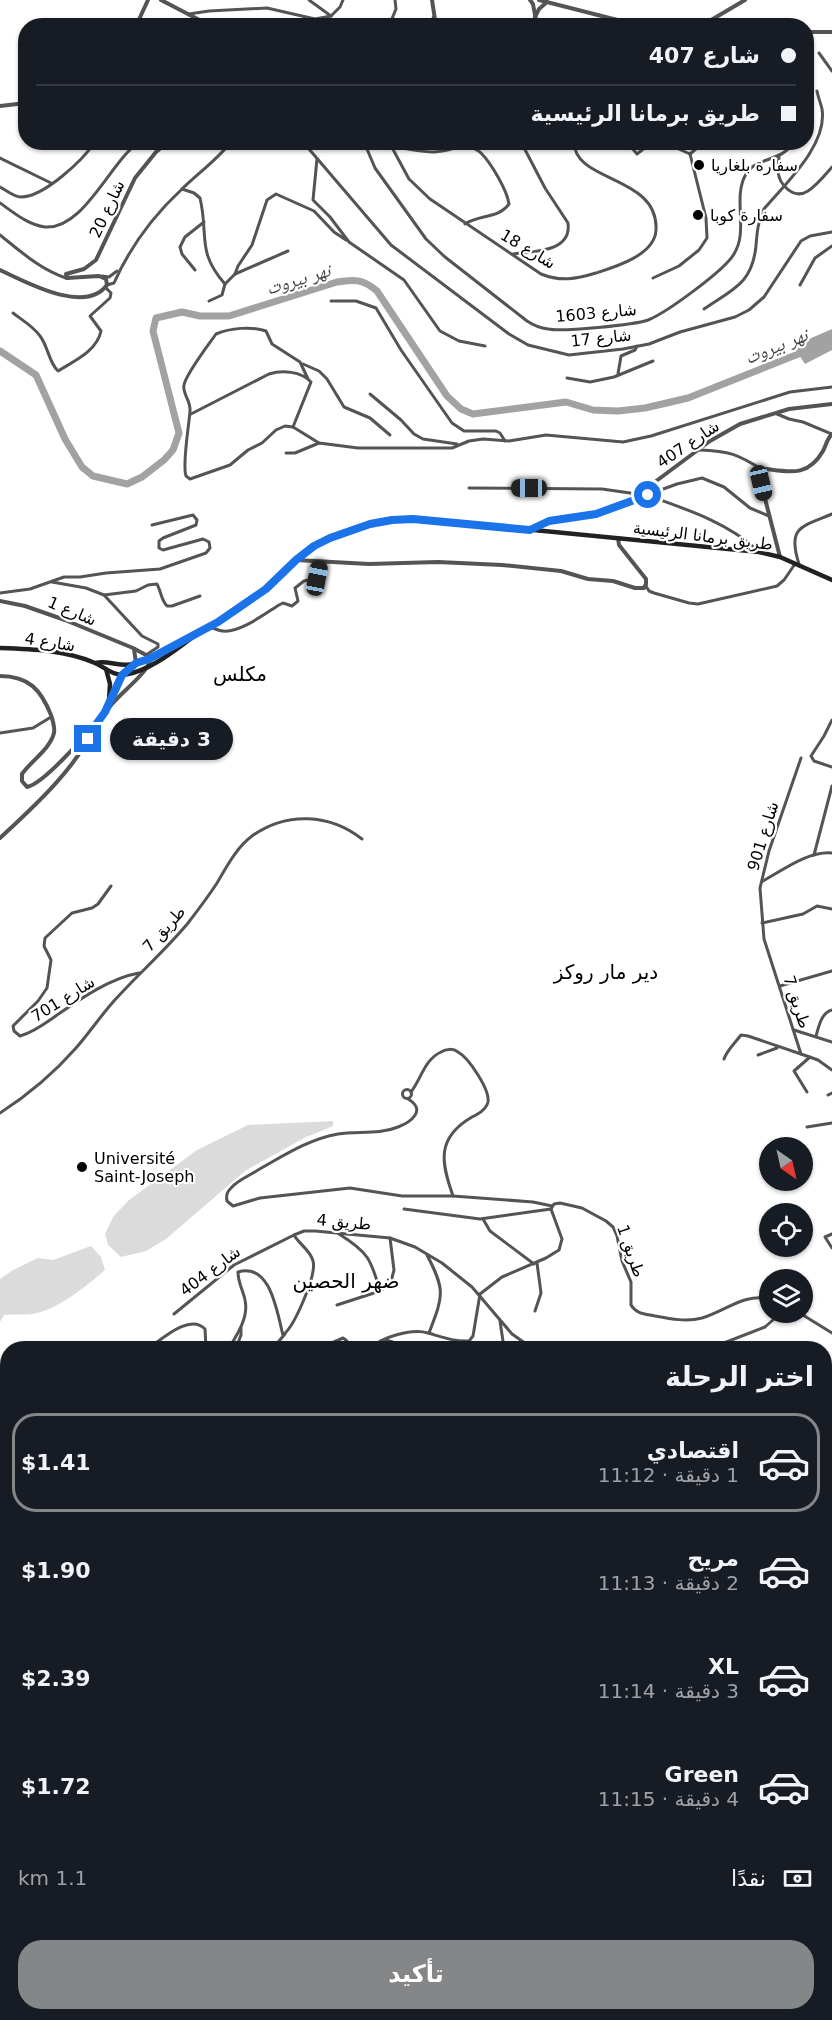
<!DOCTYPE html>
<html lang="ar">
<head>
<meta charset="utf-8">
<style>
  :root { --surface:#171b24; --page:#20242c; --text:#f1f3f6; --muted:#9ea1a6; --line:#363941; --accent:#858687 }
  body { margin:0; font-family:"DejaVu Sans","Noto Naskh Arabic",sans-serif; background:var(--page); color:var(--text); direction:rtl; height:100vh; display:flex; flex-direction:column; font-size:22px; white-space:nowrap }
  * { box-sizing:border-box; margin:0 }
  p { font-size:20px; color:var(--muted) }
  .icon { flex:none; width:33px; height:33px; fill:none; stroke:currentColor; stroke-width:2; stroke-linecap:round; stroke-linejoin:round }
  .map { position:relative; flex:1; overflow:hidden; direction:ltr }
  .details { position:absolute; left:0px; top:1341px; width:832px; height:680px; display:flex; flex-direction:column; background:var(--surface); border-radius:24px 24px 0 0; box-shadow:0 2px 4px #0004; direction:rtl }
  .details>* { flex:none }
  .banner { position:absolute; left:18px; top:18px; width:796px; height:132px; border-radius:24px; box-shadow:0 2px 4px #0004; direction:rtl; display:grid; align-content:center; height:132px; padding:0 18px; background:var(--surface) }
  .needle { width:39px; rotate:146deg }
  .tools { position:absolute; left:759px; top:1137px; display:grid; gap:12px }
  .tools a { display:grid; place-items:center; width:54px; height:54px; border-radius:50%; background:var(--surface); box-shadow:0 2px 4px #0004; font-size:30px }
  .end { position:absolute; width:27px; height:27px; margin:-14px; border:8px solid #1a73e8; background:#fff; box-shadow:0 0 0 3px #fff }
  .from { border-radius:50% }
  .bubble { position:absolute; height:42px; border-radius:21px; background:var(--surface); box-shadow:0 2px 4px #0004; font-size:20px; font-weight:700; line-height:42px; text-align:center; direction:rtl }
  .car { position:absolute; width:18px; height:36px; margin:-18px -9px; border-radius:8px; box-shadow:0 0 4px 2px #0007; background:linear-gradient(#222 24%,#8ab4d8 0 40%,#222 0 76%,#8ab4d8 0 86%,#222 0) }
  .banner b { display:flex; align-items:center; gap:21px; height:57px; font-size:22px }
  .banner b+b { border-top:2px solid var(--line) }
  .banner i { width:15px; height:15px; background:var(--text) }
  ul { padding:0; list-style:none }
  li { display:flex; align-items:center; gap:18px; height:99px; margin:0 12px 9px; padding:0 6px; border:3px solid transparent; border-radius:24px }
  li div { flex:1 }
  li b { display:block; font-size:22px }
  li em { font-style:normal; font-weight:700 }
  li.selected { border-color:var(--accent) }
  li>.icon { width:54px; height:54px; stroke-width:1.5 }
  h2 { padding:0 18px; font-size:27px; line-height:72px }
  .pay { display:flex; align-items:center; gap:15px; height:66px; padding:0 18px; font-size:22px }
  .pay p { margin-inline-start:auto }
  .cta { display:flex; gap:12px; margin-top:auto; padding:12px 18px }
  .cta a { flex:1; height:69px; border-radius:24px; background:var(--accent); color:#fff; font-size:24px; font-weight:700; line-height:69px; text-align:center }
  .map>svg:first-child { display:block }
  .green { fill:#dbdbdb }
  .water { fill:#a2a2a2 }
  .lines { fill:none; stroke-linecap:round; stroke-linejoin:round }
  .river { stroke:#a2a2a2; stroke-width:7 }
  .minor { stroke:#545454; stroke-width:3 }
  .tertiary { stroke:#545454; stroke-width:4 }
  .secondary { stroke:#212121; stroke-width:4.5 }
  .route { stroke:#1a73e8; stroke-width:8 }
  .poi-dot { fill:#000; stroke:#fff; stroke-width:2 }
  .labels { text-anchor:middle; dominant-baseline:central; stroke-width:4.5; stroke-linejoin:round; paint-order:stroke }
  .poi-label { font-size:16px; fill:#000; stroke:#fff; text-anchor:start }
  .street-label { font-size:16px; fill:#000; stroke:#fff }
  .water-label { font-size:18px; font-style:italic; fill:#434343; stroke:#fff }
  .quarter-label { font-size:20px; fill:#000; stroke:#fff }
</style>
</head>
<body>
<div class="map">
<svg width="832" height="2020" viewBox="0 0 832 2020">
  <rect width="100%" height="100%" fill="#fff"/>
  <g class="green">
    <path d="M124 717 134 719 119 743 113 736Z"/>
    <path d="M333 1121V1126L304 1138 245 1171 166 1239 146 1251 121 1257 108 1245 105 1234 113 1217 129 1200 197 1150 248 1125Z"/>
    <path d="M91 1246 101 1257 105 1270C85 1287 59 1309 33 1314 24 1315 14 1314 4 1315L0 1322V1279L13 1270 38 1258 53 1260Z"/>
    <path d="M7 1505V1565L0 1563V1509Z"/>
    <path d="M0 1702 8 1705 7 1868 0 1866Z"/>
    <path d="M590 2013H649V2017L640 2020H592Z"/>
  </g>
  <path class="water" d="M832 329V350L805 364 793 346Z"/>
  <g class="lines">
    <path class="river" d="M0 351 36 375 65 439 82 467 93 476 127 484 142 477 164 460 173 450 179 433 153 331 156 318 182 312 200 316H229L337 282C354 279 363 279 377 291L447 396 461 409 473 414 566 402 593 410 618 411 645 408 688 398 806 351"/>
    <g class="minor">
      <path d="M309 0 331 16"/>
      <path d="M189 14 209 11 267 8 315 19 331 16 340 7 343 0"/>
      <path d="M389 26 396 9 395 0"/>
      <path d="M819 53 832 71"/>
      <path d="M303 142 391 245 509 334 528 345 569 355 623 349 649 344 680 332 735 317 749 310 764 297 801 241 810 236 832 232"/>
      <path d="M364 142 375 168 426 239 445 257 527 321C533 325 540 328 548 329 562 332 634 325 648 320 666 313 725 270 734 254 749 230 732 198 746 174 756 157 782 162 794 142"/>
      <path d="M389 142 409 179 430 199 541 274C561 282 576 279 596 273 615 267 655 255 656 230 659 175 574 183 574 142"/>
      <path d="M627 142 637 154 652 142"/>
      <path d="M663 142 690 154"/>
      <path d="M463 144C469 147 476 148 481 153 491 163 507 190 509 204 498 219 480 214 465 224"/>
      <path d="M391 146C419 151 440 158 467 142"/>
      <path d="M690 154 704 142"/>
      <path d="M779 157C779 161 777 166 778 171 779 185 794 200 808 191 817 185 825 175 832 167"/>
      <path d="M0 158 51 183"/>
      <path d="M317 159 313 200 330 217 349 242 404 280 440 331 459 341 485 346"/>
      <path d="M0 187C6 190 14 197 21 197 44 197 83 160 95 142"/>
      <path d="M182 189 194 193 200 198C209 236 196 251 225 284L222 295 209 301"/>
      <path d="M0 203C13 212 28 225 45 227 84 230 110 162 139 142"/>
      <path d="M0 235C20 251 41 270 66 278"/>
      <path d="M513 254C532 251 572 253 568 223L545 188 521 142"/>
      <path d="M195 270 182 254 180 247 185 237 204 222"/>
      <path d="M235 274 288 251"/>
      <path d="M102 276 109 277 117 271"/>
      <path d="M653 278 679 266 699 250 707 238 706 218 690 154"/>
      <path d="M225 284 235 274 238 266 252 245 267 200 276 194 314 211 334 232 346 240"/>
      <path d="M107 285 114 283C130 247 152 217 181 190 197 174 216 161 231 142"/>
      <path d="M800 285 815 258 832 246"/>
      <path d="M331 301H356L376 308 401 350 452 423 464 431H496L500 433 505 441"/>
      <path d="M704 309C733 289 752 284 756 246 757 232 758 221 764 209 785 184 828 145 822 109 821 104 818 97 817 91"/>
      <path d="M13 313C22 320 34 327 40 336 48 346 49 363 58 371 74 361 97 351 101 331L90 316 110 298 111 293 106 288"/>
      <path d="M303 364 319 371 327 379 344 407 370 418 390 435"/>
      <path d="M618 374 621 356 635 350 637 346"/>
      <path d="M567 378 590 382 614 377 653 361"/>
      <path d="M308 379 300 362 272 344 266 331C252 326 230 328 216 334 209 344 186 374 184 385 182 393 191 401 190 411 189 426 182 464 186 476L190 479 230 465 248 450 262 443 276 430 285 426 293 427 319 443 358 448H452L469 441 483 439 509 441 546 435 623 442 651 436 790 392 832 387"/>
      <path d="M370 394 401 420 414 434 423 439 457 444"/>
      <path d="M191 414 269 374C282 370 301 371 311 382L293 427"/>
      <path d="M777 414 789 419 803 422 832 434"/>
      <path d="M699 450C730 451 737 454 763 470"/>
      <path d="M286 453H295L319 443"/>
      <path d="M469 488 602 489 637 494"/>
      <path d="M649 496C686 509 729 523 758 551"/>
      <path d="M633 500 677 484 702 478 724 487 750 508 769 516"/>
      <path d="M799 564C787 527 801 527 832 514"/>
      <path d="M52 582 86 588 104 595 142 636 158 644V647L146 655"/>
      <path d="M646 586 649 591 654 593 689 603 698 604 777 586 784 580 795 564"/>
      <path d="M0 593 30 589 64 577H80L106 573 160 569 206 553 210 548 209 542 203 539 163 550 159 548V541L163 538 196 525 197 520 193 515 152 525"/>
      <path d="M104 595 136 591 148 585 157 584C161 591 161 600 167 606H172L200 596"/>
      <path d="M209 627C214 628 219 631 223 631 240 633 266 613 279 605L283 603 292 606 298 601 295 588 304 581 317 578 320 562"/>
      <path d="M832 720 824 736 811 756 814 761 832 767"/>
      <path d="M0 733 33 728 51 717"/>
      <path d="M801 758 769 851 760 888 764 939 801 1054 818 1060 832 1070"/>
      <path d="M814 855 832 786"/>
      <path d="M763 881C783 870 808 851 832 853"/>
      <path d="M111 886 98 904 92 908 72 913 45 938 44 946 51 960 47 988 38 1001 13 1026 14 1031 20 1036C35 1032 48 1021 60 1013 83 997 111 978 139 973"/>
      <path d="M762 923 803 914 817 906 832 909"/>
      <path d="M780 986 832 971"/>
      <path d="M794 1030 832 1042"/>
      <path d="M816 1036C819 1026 821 1013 832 1010"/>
      <path d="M758 1055 777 1048"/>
      <path d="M724 1059C727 1050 735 1043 741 1035L748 1036 801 1054"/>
      <circle cx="407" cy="1094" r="4.5"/>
      <path d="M411 1092C421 1079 425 1059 441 1052 446 1049 453 1048 458 1052 469 1058 490 1090 488 1102 486 1110 478 1114 472 1117 436 1138 441 1162 453 1196"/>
      <path d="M807 1092 794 1071 810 1057"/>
      <path d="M828 1095 832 1093"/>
      <path d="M408 1099C427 1110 411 1122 398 1127 379 1135 358 1131 338 1134 309 1139 283 1156 258 1170 249 1176 238 1180 231 1188 227 1192 226 1195 227 1201L233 1206 260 1198 350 1188 402 1196H453L533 1202 552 1206"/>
      <path d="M0 1113C28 1095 54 1073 76 1048 89 1033 100 1017 113 1002 137 975 165 951 188 923 198 910 208 897 217 883 227 866 237 847 252 836 287 811 330 814 362 839"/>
      <path d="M807 1127 832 1123"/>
      <path d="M404 1209 480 1219 551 1209"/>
      <path d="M483 1219 490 1231 534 1264"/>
      <path d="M339 1234C368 1252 371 1259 380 1291"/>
      <path d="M832 1234 825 1237 832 1248"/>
      <path d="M427 1255C446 1291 443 1296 429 1333"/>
      <path d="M480 1294 502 1277 546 1258 559 1250 562 1239 551 1209 554 1204 560 1203 582 1208 606 1221 613 1227 617 1236 622 1261 631 1282V1305C636 1314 646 1314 655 1316 671 1319 687 1322 702 1318 726 1311 743 1293 770 1299"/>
      <path d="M337 1305 380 1291 390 1285 394 1270 390 1238"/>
      <path d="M535 1311 541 1293 537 1263"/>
      <path d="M798 1312 832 1333"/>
      <path d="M174 1314 234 1265 294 1235"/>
      <path d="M500 1321 504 1348"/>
      <path d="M386 1340 411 1348"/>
      <path d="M149 1348C162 1339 190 1313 205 1329L206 1348"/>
      <path d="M229 1348C237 1335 249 1317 245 1300 243 1290 238 1283 238 1272 271 1262 277 1313 283 1335 294 1327 317 1275 313 1261 311 1251 299 1244 294 1235L304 1231H315L390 1238 415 1247 442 1263 472 1287 512 1334 532 1348"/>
      <path d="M236 1348 241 1335V1328"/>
      <path d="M273 1348 285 1334"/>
      <path d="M320 1348 343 1338 347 1341 350 1348"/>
      <path d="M371 1348C382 1337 412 1328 428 1333 442 1337 455 1342 469 1341L473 1336 480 1294"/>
      <path d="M711 1348 765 1327 782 1312"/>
      <path d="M825 1434 832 1447"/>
      <path d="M0 1456 8 1461"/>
      <path d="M825 1483 832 1482"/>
      <path d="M825 1545 832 1543"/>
      <path d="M825 1581 832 1578"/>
      <path d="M0 1627 8 1632"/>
      <path d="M825 1670 832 1668"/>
      <path d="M825 1688 832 1690"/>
      <path d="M825 1732 832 1736"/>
      <path d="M825 1811 832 1812"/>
      <path d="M0 1883 8 1877"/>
      <path d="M825 1895 832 1896"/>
      <path d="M825 1927 832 1928"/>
      <path d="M825 1980 829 1987"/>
      <path d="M825 1997 832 1983"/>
      <path d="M131 2013 139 2020"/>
      <path d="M217 2013 223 2020"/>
      <path d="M588 2013 590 2020"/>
      <path d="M180 2020 187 2013"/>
      <path d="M240 2020 248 2013"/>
      <path d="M643 2020 653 2017"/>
      <path d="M679 2020 686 2013"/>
      <path d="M741 2020 748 2013"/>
      <path d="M809 2020 816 2013"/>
    </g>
    <g class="tertiary">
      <path d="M161 0 211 26"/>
      <path d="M432 0 436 26"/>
      <path d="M530 0 533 4 537 26"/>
      <path d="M539 0 641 26"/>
      <path d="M535 17 539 9 547 2"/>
      <path d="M136 26 148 0"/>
      <path d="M431 26 434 17"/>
      <path d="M701 26 745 0"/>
      <path d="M807 32H832"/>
      <path d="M0 106 26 103"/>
      <path d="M0 270C26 282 85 315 107 285L106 279 99 276 67 278"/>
      <path d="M67 278 66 274 84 269 96 260 135 178 156 152 168 142"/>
      <path d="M532 529 549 521 589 516 628 502 710 441 740 424 789 409 832 404"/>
      <path d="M780 557 761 483V473L766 469C790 472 808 477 823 451 826 445 827 439 832 434"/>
      <path d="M296 560 369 564 438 562 502 565 561 571 588 579 613 581 635 588H644L646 584V579L619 545 618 538"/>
      <path d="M0 601 25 606 65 620 133 648 146 655 150 661C146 674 123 691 113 703 98 720 47 783 27 787L22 781V774C31 761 50 749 54 733 55 727 53 721 51 715 41 690 29 676 0 676"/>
      <path d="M106 709 122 675 136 663 134 649"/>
      <path d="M0 838C28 812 79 766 91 731"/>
    </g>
    <g class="secondary">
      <path d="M0 648C31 649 65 650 95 663 106 668 114 677 128 674 154 669 178 647 199 633 218 620 239 610 257 595 271 584 283 570 297 558 334 529 384 516 430 520L759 552 780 557 832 580"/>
      <path d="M96 663C107 660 120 667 133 664 156 658 173 644 193 635"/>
      <path d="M106 669 110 684 109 700"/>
    </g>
  </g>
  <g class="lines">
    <path class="route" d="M88 739 92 730 105 712 122 675 136 663 149 659 218 622 266 589 296 560 314 546 330 538 370 524 392 520 413 519 530 530 549 521 596 514 648 495"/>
  </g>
  <g class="poi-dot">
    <circle cx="699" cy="165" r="6"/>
    <circle cx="698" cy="215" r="6"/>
    <circle cx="82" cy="1167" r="6"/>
  </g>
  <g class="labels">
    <g class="poi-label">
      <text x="711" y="165">سفارة بلغاريا</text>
      <text x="710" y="215">سفارة كوبا</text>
      <text x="94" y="1158">Université<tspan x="94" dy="18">Saint-Joseph</tspan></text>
    </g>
    <g class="street-label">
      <text transform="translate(107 209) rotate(-65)">شارع 20</text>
      <text transform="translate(528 249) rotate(31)">شارع 18</text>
      <text transform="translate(596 313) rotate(-5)">شارع 1603</text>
      <text transform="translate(601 338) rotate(-6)">شارع 17</text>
      <text transform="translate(688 444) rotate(-34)">شارع 407</text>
      <text transform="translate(703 536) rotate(7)">طريق برمانا الرئيسية</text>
      <text transform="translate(72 611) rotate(23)">شارع 1</text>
      <text transform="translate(50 642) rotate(9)">شارع 4</text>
      <text transform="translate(763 836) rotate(-73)">شارع 901</text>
      <text transform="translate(164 929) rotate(-48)">طريق 7</text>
      <text transform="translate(63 999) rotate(-32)">شارع 701</text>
      <text transform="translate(797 1002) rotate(72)">7 طريق</text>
      <text transform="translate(344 1222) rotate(5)">طريق 4</text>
      <text transform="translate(631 1251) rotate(71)">طريق 1</text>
      <text transform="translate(210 1271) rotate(-37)">شارع 404</text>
    </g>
    <g class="water-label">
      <text transform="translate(298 279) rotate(-17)">نهر بيروت</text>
      <text transform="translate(776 346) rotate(-22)">نهر بيروت</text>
    </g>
    <g class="quarter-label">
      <text x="240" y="674">مكلس</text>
      <text x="606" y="972">دير مار روكز</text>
      <text x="346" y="1281">ضهر الحصين</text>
    </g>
  </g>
</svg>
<div class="tools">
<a><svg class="needle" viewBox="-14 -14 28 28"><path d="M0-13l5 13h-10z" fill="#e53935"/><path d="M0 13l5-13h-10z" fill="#9ea1a6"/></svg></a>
<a><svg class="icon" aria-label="locate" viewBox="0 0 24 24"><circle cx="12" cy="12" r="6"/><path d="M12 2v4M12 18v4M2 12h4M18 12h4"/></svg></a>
<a><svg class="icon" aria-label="layers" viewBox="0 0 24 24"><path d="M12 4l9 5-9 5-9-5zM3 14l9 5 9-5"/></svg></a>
</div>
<i class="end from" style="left:648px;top:495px"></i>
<i class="end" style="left:88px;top:739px"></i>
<div class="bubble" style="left:110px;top:718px;width:123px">3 دقيقة</div>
<i class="car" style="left:761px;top:483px;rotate:167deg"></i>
<i class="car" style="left:529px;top:488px;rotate:270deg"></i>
<i class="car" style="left:317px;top:578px;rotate:11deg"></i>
<div class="banner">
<b><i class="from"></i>شارع 407</b>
<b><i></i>طريق برمانا الرئيسية</b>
</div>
<section class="details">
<h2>اختر الرحلة</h2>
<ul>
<li class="selected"><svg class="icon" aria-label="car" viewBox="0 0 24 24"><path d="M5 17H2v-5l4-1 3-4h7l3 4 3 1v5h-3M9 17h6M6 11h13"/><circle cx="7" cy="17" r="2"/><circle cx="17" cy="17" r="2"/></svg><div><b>اقتصادي</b><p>1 دقيقة · 11:12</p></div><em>$1.41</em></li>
<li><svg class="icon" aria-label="car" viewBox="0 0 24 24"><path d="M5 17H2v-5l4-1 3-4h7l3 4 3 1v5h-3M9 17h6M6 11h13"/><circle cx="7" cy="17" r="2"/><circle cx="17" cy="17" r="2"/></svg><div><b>مريح</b><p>2 دقيقة · 11:13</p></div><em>$1.90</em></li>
<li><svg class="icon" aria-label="car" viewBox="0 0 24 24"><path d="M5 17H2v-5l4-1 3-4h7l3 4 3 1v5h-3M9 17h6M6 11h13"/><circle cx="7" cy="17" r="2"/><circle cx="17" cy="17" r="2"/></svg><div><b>XL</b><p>3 دقيقة · 11:14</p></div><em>$2.39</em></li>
<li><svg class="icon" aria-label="car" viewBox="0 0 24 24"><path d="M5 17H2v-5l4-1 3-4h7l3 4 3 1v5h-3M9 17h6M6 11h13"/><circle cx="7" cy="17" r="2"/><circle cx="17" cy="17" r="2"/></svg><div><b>Green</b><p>4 دقيقة · 11:15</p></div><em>$1.72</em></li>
</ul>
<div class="pay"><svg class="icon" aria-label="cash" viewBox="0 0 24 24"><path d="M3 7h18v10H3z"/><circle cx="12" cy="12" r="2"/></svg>نقدًا<p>1.1 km</p></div>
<div class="cta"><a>تأكيد</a></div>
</section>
</div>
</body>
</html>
